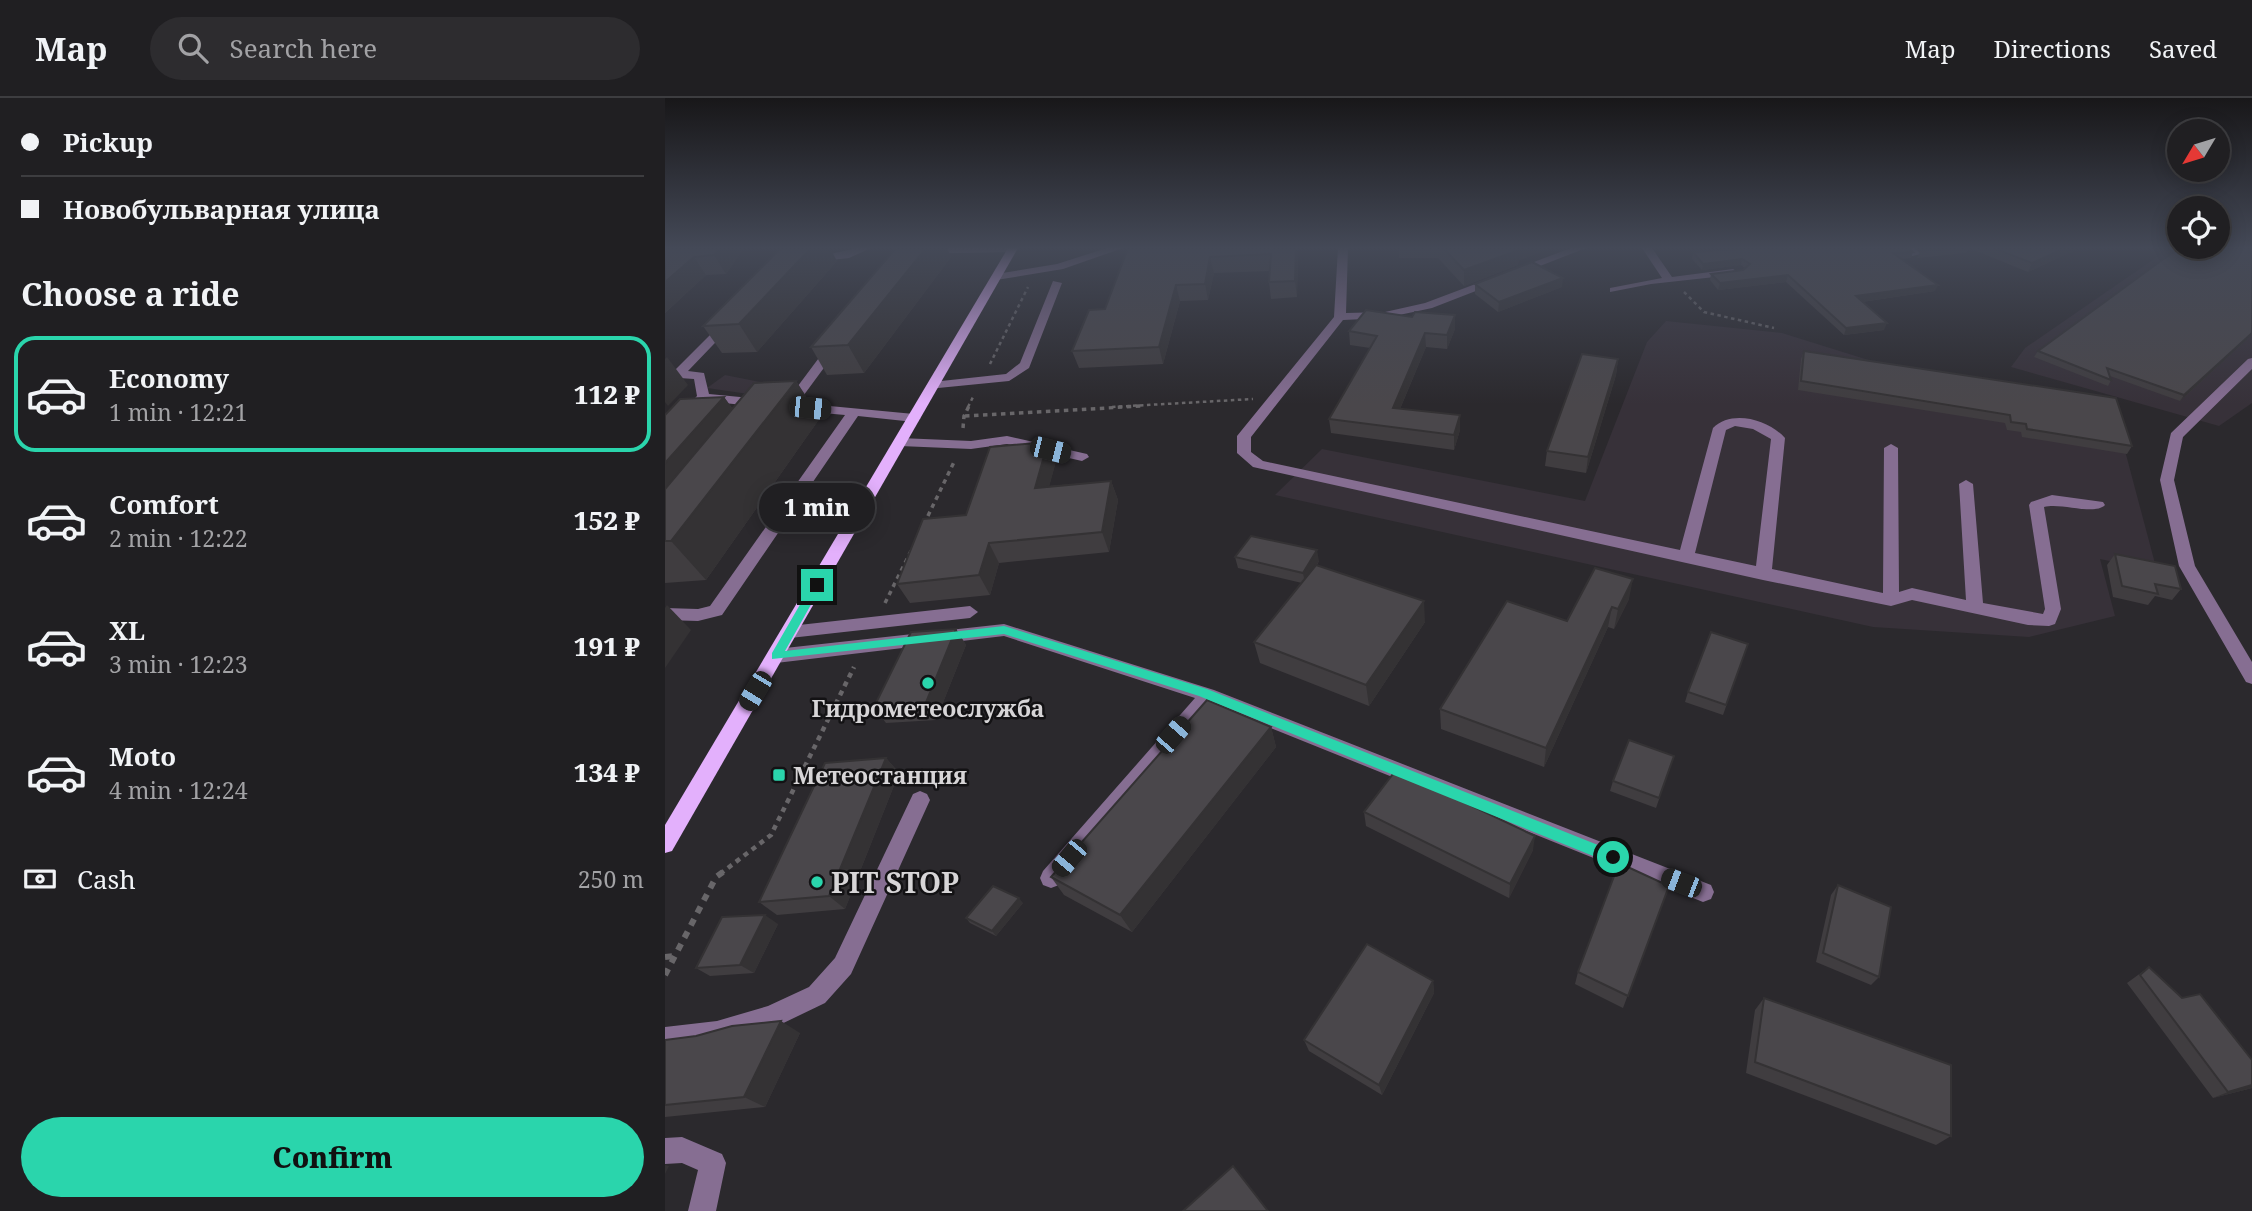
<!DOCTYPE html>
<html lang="en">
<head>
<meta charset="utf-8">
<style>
  :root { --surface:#201f22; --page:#2d2c2f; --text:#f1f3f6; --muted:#a2a2a5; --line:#3d3d40; --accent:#2ad5ac }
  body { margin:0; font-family:"Noto Serif",serif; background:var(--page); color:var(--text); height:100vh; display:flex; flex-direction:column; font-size:26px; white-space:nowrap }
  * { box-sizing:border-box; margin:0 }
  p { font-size:23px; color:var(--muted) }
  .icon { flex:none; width:38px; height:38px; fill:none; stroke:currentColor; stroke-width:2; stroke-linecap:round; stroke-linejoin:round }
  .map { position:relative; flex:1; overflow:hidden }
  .side { display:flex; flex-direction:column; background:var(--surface); width:665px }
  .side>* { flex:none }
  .top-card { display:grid; align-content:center; height:154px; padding:0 21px; background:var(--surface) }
  .needle { width:46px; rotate:232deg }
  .buttons { position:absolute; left:1502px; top:21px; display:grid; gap:14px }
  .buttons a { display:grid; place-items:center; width:63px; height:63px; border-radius:50%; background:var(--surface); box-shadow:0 4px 18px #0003,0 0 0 2px var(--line); font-size:35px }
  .end { position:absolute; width:32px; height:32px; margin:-16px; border:9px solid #2ad5ac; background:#111; box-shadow:0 0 0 4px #111 }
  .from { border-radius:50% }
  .bubble { position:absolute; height:49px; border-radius:24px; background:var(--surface); box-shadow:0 4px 18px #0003,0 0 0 2px var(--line); font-size:23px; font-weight:800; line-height:49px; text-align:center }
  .car { position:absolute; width:21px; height:42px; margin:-21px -10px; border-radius:9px; box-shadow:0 0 5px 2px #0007; background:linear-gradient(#222 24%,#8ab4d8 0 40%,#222 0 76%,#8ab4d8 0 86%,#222 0) }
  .top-card b { display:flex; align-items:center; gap:24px; height:66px; font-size:26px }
  .top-card b+b { border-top:2px solid var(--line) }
  .top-card i { width:18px; height:18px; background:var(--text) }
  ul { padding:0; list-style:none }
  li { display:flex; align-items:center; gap:21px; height:116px; margin:0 14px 10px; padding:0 7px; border:4px solid transparent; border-radius:21px }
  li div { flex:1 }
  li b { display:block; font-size:26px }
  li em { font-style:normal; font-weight:800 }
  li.active { border-color:var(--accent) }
  li>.icon { width:63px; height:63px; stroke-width:1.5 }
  h2 { padding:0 21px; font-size:32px; line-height:84px }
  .pay { display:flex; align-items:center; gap:18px; height:77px; padding:0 21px; font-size:26px }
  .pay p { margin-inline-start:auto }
  .button { display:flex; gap:14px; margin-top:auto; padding:14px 21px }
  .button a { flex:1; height:80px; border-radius:42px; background:var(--accent); color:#111; font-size:28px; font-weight:800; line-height:80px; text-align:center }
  header { display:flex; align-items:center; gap:42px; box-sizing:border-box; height:98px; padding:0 35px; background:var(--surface); border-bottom:2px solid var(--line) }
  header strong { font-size:33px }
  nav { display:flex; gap:38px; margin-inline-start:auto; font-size:24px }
  .search { width:490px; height:63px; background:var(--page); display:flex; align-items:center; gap:18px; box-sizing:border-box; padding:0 24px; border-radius:38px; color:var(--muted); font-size:26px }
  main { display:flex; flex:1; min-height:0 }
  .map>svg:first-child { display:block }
  .built { fill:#373139 }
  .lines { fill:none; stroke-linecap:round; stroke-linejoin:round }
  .path-far3 { stroke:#686669; stroke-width:2.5; stroke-dasharray:3.5 3.5; stroke-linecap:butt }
  .path-far2 { stroke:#686669; stroke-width:3.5; stroke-dasharray:4.5 4.5; stroke-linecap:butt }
  .path-far1 { stroke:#686669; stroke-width:4.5; stroke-dasharray:5 5; stroke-linecap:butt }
  .path { stroke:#686669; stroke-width:6; stroke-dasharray:7 7; stroke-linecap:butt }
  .minor { fill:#866e92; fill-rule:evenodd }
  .major { fill:#e3b0fc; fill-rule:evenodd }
  .wall { fill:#403d40 }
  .shaded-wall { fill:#343234 }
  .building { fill:#4a474b; stroke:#343234; stroke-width:2 }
  .route { fill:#2ad5ac }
  .poi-dot { fill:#2ad5ac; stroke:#131214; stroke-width:2.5 }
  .labels { text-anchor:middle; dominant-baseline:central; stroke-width:5; stroke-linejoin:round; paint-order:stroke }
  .poi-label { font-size:23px; font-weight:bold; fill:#d7d5d7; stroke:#131214 }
  .near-poi-label { font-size:28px; font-weight:bold; fill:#d7d5d7; stroke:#131214; text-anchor:start }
</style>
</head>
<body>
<header>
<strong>Map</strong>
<div class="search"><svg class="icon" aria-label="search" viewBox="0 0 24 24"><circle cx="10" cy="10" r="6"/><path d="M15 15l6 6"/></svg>Search here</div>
<nav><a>Map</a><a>Directions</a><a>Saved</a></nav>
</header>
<main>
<section class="side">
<div class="top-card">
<b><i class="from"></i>Pickup</b>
<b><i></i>Новобульварная улица</b>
</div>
<h2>Choose a ride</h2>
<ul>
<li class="active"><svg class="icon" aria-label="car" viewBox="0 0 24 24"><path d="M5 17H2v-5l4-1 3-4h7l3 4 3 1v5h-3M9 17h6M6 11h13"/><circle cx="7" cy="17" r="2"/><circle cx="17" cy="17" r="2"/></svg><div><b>Economy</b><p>1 min · 12:21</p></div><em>112 ₽</em></li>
<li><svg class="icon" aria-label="car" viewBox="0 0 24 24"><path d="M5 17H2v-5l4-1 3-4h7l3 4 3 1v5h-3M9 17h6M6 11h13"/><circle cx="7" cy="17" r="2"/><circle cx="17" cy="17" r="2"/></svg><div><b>Comfort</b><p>2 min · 12:22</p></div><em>152 ₽</em></li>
<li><svg class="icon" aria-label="car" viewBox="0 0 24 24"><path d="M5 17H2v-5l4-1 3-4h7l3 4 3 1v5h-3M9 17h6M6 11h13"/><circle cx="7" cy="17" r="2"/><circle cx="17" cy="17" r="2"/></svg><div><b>XL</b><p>3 min · 12:23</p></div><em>191 ₽</em></li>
<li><svg class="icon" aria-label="car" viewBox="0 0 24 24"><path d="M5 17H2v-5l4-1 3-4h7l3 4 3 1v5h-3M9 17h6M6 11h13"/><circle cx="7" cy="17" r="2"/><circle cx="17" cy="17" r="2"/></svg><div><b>Moto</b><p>4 min · 12:24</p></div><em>134 ₽</em></li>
</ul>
<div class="pay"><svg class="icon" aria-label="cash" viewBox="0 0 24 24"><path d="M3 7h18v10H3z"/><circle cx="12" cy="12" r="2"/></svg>Cash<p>250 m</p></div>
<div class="button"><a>Confirm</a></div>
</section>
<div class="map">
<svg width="1587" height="1113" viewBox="0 0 1587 1113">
  <rect width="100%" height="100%" fill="#2b292d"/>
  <g class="built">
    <path d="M1505 150H1587V305L1554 328 1346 269 1360 250Z"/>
    <path d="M1001 223 1117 235 1213 265 1446 300 1492 473 1435 461 1450 518 1364 539 1208 529 610 397 657 351 920 403 982 244Z"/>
    <path d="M60 277 121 289 105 299 42 290Z"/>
  </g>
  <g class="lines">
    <g class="path-far3">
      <path d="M1019 194 1039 214 1109 230"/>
      <path d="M325 266 363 189"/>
      <path d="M303 309 308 299"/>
      <path d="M447 309 588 301"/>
    </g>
    <g class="path-far2">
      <path d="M300 318 477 308"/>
      <path d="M298 330 299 318 304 308"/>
      <path d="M259 426 290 362"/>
      <path d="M220 505 246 453"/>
    </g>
    <path class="path-far1" d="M55 776 106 737 189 569"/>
    <g class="path">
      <path d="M0 859 10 858"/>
      <path d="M0 877 51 779 58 774"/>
    </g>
    <g class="minor">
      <path d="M192 150H206L184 160 148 164 143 161Z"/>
      <path d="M228 150H352V151L347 154 242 156Z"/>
      <path d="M442 150H458L398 171 331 182 326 179 331 176 392 166Z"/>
      <path d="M673 150H683L681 215 720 214 760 205 906 150H921L767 210 720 220 678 222 586 339V354L598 363 1015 452 1048 330C1067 311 1104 322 1120 340L1107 471 1218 495 1219 350 1226 346 1233 350 1234 494 1247 490 1301 502 1294 386 1301 382 1308 386 1318 505 1378 516 1380 511 1364 407 1366 404 1387 397 1438 404 1440 407C1429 418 1396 404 1379 409L1396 511 1390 526 1384 528 1363 527 1247 502 1226 508 1098 482 588 369 572 355V338L669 219ZM1070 328 1088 331 1106 341 1091 468 1030 455 1061 332Z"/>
      <path d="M977 150H987L1007 179 1068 171 1073 174 1068 177 986 186 945 194V190L997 180Z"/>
      <path d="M1238 150H1250L1256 156 1247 158Z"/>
      <path d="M388 183 397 185 364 270 344 283 263 291 261 288 267 284 341 276 355 265Z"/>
      <path d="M60 222 70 224 23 273 39 275 44 296 96 301 102 305 96 309 41 303 5 341 0 342V330L32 298 29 281 0 279V271L10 272Z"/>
      <path d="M169 244 175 248 133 305 249 316 256 320 249 324 193 318 57 517 33 523 0 522V510L33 511 45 508 180 317 124 312 118 308 165 245Z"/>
      <path d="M1587 260V271L1518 339 1509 382 1530 468 1587 564V586L1581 584 1514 468 1495 382 1506 335 1583 261Z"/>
      <path d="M342 338 422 356 424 359 417 363 342 346 306 351 235 348 228 344 235 340 306 343Z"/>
      <path d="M305 508 313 514 305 520 125 540 116 534 125 528Z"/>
      <path d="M339 526 549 592 1046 787 1049 794 1046 801 1038 804 546 606 394 787 386 790 378 787 375 780 378 773 530 600 339 538 111 565 105 563 102 558 105 553 111 551Z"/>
      <path d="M255 693 262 696 265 702 186 876 160 905 106 931 52 947 0 953V929L52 923 103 908 144 889 170 860 248 696Z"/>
      <path d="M17 1039 57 1056 61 1065 51 1113H23L33 1072 17 1065 0 1066V1040Z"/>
    </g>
    <path class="major" d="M343 150H353L7 753 0 755V727Z"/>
  </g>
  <g class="wall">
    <path d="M0 150H79L61 176 41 177 0 215Z"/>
    <path d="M463 150H633L632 199 606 201 604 184 605 173 549 175 543 202 515 203 498 266 414 270 407 253 440 211Z"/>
    <path d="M734 150H888L854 162 853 167 799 188 773 160H734Z"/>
    <path d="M1254 150H1409L1408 153 1363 174 1304 150 1301 155 1252 160 1256 152Z"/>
    <path d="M1587 150V237L1515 303 1445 278 1446 282 1443 288 1369 259 1373 253Z"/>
    <path d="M1028 154H1248L1246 160 1236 161 1270 193 1197 204 1219 232 1179 237 1121 184 1053 192 1045 182 1046 176 1078 172 1080 170 1076 167 1037 172 1027 161Z"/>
    <path d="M286 159 199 275 162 277 146 249Z"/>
    <path d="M172 163 92 254 57 255 38 228Z"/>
    <path d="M810 186 897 189 833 214 810 196Z"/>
    <path d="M790 231 782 251 761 249 735 311 795 317V332L789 352 666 335 664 321 705 250 685 247 684 233Z"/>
    <path d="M1139 253 1467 348 1462 356 1357 339 1356 334 1342 332 1340 325 1133 292 1136 261Z"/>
    <path d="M953 261 951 277 921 375 880 368 882 353Z"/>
    <path d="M131 283 155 320 41 482 0 485V317L59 299 67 310Z"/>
    <path d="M383 344 391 363 384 388 446 383 453 402 444 454 334 465 325 497 245 505 232 486 301 417Z"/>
    <path d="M1450 456 1516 491 1507 502 1490 498 1483 507 1448 499 1442 467Z"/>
    <path d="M570 459 654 463 652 467 760 524 704 608 595 565 589 544 637 485 573 470Z"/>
    <path d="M964 501 949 531 943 529 879 669 776 631 775 611 902 523Z"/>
    <path d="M291 531 301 547 271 622 221 625 209 609Z"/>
    <path d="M1083 546 1058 617 1020 604 1023 594Z"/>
    <path d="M606 629 611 649 467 834 399 797 386 779Z"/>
    <path d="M1009 658 991 710 945 693 948 683Z"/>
    <path d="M221 660 234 675 180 811 112 817 94 804Z"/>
    <path d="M699 714 868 752 844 800 701 728Z"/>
    <path d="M1173 787 1214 879 1206 887 1151 864 1166 797Z"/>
    <path d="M1004 788 958 910 910 886 913 874Z"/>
    <path d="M358 805 331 838 305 825 301 820Z"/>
    <path d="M113 826 89 875 45 878 31 870Z"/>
    <path d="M1484 869 1517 900 1587 962V990L1548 1000 1462 885Z"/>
    <path d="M768 883 769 895 717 997 644 953 639 942Z"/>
    <path d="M1099 900 1286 1038 1271 1047 1081 975 1090 912Z"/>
    <path d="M135 935 100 1009 0 1019V942Z"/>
  </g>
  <g class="shaded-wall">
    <path d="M55 150H79L61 176 49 157Z"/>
    <path d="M146 150H165L172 163 92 254 74 226Z"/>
    <path d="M261 150H282L286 159 199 275 183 247Z"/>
    <path d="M631 150H633L632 199 630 183Z"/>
    <path d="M849 150H888L854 162 853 167 799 188V172Z"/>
    <path d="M1400 150H1409L1408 153 1363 174 1367 165Z"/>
    <path d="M29 159 41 177 0 215V184Z"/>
    <path d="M545 159 549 175 543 202 540 186Z"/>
    <path d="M1077 161 1076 167 1037 172 1038 166Z"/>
    <path d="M1123 177 1121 184 1053 192 1055 185Z"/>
    <path d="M898 180 897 189 833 214 834 204Z"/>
    <path d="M511 187 515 203 498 266 494 249Z"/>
    <path d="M1273 187 1270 193 1189 205 1191 198Z"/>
    <path d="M790 217V231L782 251V237Z"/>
    <path d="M1222 225 1219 232 1179 237 1181 230Z"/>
    <path d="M760 235 761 249 729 325 728 310Z"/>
    <path d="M1587 235V237L1515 303 1519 297Z"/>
    <path d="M2 259 23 287 3 308 0 304V261Z"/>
    <path d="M953 261 951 277 921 375 923 359Z"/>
    <path d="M131 283 155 320 41 482 6 443Z"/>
    <path d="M59 299 72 317 0 401V365Z"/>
    <path d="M795 317V332L789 352V337Z"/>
    <path d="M383 344 391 363 379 409 370 390Z"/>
    <path d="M446 383 453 402 444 454 437 434Z"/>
    <path d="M324 445 334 465 325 497 314 477Z"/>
    <path d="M652 452 654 463 640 486 638 475Z"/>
    <path d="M968 481 964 501 949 531 953 511Z"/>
    <path d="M759 503 760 524 704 608 701 587Z"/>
    <path d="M2 507 26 532 0 570V510Z"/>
    <path d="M947 509 943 529 879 669 881 650Z"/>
    <path d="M291 531 301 547 271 622 260 607Z"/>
    <path d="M606 629 611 649 467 834 455 817Z"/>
    <path d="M221 660 234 675 180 811 164 798Z"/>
    <path d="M870 738 868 752 844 800 845 786Z"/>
    <path d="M354 800 358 805 331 838 327 833Z"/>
    <path d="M100 817 113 826 89 875 75 867Z"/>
    <path d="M768 883 769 895 717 997 714 987Z"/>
    <path d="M116 923 135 935 100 1009 79 999Z"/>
    <path d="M1587 987V990L1548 1000 1563 994Z"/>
    <path d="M0 1067 4 1068 0 1076Z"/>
  </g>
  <g class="building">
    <path d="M0 150H55L49 157 29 159 0 184Z"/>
    <path d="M116 150H146L74 226 38 228Z"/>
    <path d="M231 150H261L183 247 146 249Z"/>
    <path d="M463 150H631L630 183 604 184 606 156 545 159 540 186 511 187 494 249 407 253 424 212 440 211Z"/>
    <path d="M778 150H851L854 152 799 172Z"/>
    <path d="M1088 150H1244L1248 154 1228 155 1273 187 1191 198 1222 225 1181 230 1123 177 1055 185 1046 176 1078 172 1085 166 1077 161 1038 166 1028 154Z"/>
    <path d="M1260 150H1289L1254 153Z"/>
    <path d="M1328 150H1400L1367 165Z"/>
    <path d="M1515 150H1587V235L1519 297 1442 270 1446 282 1373 253 1497 162Z"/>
    <path d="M867 164 898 180 834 204 810 186Z"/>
    <path d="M701 212 747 219 750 214 790 217 782 237 760 235 728 310 795 317 789 337 664 321 712 238 684 233Z"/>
    <path d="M1139 253 1451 300 1467 348 1362 331 1361 326 1346 324 1345 317 1136 283Z"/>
    <path d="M917 256 953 261 923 359 882 353Z"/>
    <path d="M131 283 6 443H0V391L89 285Z"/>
    <path d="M59 299 0 365V317L15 301Z"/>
    <path d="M383 344 370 390 446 383 437 434 324 445 314 477 232 486 258 421 301 417 325 349Z"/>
    <path d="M586 438 652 452 638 475 570 459Z"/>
    <path d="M1450 456 1510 468 1516 491 1490 486 1493 496 1457 488Z"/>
    <path d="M651 467 759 503 701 587 589 544Z"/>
    <path d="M930 470 968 481 953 511 947 509 881 650 775 611 842 503 902 523Z"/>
    <path d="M291 531 260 607 209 609 246 534Z"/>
    <path d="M1046 534 1083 546 1061 607 1023 594Z"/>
    <path d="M542 602 606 629 455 817 386 779Z"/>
    <path d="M964 642 1009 658 994 700 948 683Z"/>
    <path d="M221 660 164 798 94 804 160 665Z"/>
    <path d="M731 672 870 738 845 786 699 714Z"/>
    <path d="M954 765 1004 788 963 898 913 874Z"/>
    <path d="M1173 787 1226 809 1214 879 1158 855Z"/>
    <path d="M328 788 354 800 327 833 301 820Z"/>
    <path d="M100 817 75 867 31 870 57 819Z"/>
    <path d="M702 846 768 883 714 987 639 942Z"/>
    <path d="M1484 869 1517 900 1535 896 1587 962V987L1563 994 1475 877Z"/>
    <path d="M1099 900 1286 967V1038L1090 964Z"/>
    <path d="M116 923 79 999 0 1007V942L31 938 67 928Z"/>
    <path d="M568 1068 603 1113H518Z"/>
  </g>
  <linearGradient id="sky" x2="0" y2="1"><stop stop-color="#181719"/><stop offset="0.49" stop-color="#444957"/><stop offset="1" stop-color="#444957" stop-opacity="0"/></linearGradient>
  <rect width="1587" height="306" fill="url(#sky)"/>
  <path class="route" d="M152 483 157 487 120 553 339 528 542 591 953 755 955 759 948 765 943 764 534 598 339 536 107 561V555L148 484Z"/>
  <g class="poi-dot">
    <circle cx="263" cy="585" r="7"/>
    <rect x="107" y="670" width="14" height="14" rx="3.5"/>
    <circle cx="152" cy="784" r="7"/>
  </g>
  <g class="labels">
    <g class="poi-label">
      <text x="263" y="610">Гидрометеослужба</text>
      <text x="128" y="677" text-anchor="start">Метеостанция</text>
    </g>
    <g class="near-poi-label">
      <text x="166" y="784">PIT STOP</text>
    </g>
  </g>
</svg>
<div class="buttons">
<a><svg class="needle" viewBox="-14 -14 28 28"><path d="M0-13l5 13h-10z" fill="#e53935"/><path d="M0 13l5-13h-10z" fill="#a2a2a5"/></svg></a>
<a><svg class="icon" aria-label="locate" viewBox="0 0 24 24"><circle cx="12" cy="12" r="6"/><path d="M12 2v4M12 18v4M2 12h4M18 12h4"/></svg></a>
</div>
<i class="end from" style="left:948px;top:759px"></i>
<i class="end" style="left:152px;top:487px"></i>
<div class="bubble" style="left:94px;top:385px;width:116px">1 min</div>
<i class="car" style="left:145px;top:310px;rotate:96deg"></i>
<i class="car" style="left:385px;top:352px;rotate:104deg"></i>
<i class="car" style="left:90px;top:593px;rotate:211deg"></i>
<i class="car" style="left:508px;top:637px;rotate:41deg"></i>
<i class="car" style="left:404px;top:760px;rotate:220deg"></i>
<i class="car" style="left:1016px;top:785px;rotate:291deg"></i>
</div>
</main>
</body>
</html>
